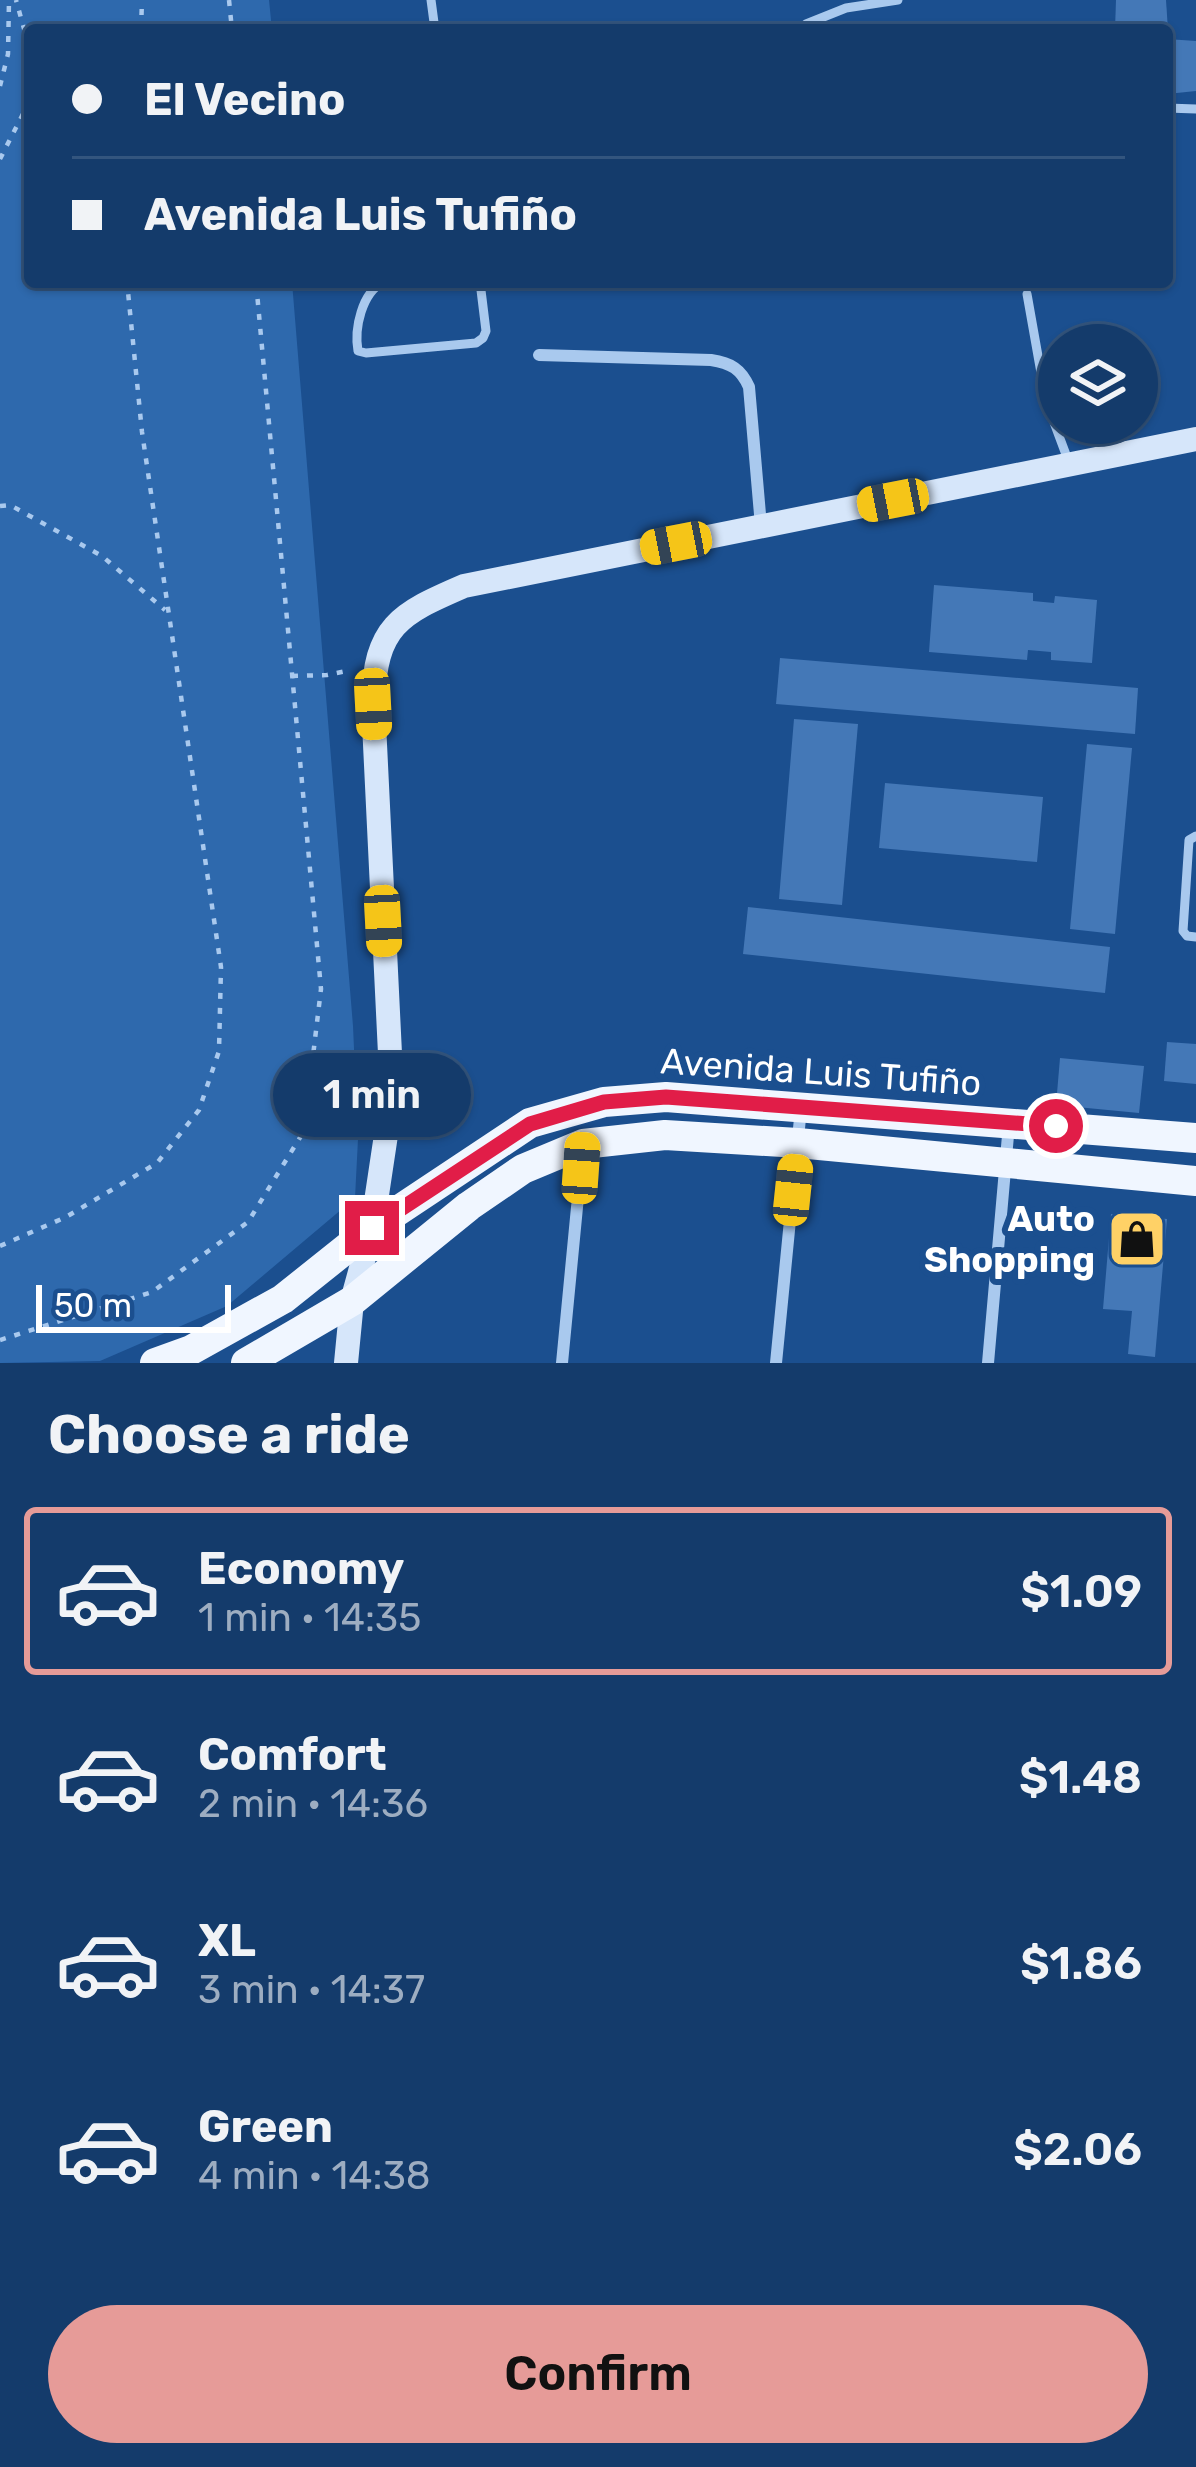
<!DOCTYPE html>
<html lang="en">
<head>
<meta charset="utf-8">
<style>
  :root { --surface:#143b6b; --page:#214673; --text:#f1f3f6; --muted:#9dadc1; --line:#33557e; --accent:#e69b98 }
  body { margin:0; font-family:Rubik,sans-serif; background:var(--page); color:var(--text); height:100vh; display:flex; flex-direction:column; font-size:45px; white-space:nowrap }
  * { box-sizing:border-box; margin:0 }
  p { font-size:39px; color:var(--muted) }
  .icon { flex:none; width:66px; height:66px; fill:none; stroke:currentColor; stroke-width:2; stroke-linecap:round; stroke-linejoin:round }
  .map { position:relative; height:1363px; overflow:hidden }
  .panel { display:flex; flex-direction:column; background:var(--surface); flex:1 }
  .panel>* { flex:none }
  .top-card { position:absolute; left:24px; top:24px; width:1149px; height:264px; border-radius:12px; box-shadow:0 3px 9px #0004,0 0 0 3px var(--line); display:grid; align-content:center; height:264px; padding:0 48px; background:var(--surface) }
  .fabs { position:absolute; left:1038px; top:324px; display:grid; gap:24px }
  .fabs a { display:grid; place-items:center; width:120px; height:120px; border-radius:50%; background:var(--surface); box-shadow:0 3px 9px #0004,0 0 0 3px var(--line); font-size:60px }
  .scale { position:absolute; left:36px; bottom:30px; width:195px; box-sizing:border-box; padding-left:12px; border:6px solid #fff; border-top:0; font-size:33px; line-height:42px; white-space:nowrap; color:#fff; -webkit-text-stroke:9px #1b4f8f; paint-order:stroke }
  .end { position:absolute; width:54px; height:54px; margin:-27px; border:15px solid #e11d48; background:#fff; box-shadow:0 0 0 6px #fff }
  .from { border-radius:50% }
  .bubble { position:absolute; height:84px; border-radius:42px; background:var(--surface); box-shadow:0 3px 9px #0004,0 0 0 3px var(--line); font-size:39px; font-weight:600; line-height:84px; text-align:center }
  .car { position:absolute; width:36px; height:72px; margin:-36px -18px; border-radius:15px; box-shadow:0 0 9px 3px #0007; background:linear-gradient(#f5c518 24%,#345 0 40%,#f5c518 0 76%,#345 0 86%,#f5c518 0) }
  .top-card b { display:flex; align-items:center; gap:42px; height:114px; font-size:45px }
  .top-card b+b { border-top:3px solid var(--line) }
  .top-card i { width:30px; height:30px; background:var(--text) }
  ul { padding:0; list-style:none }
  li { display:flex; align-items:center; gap:36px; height:168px; margin:0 24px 18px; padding:0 24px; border:6px solid transparent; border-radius:12px }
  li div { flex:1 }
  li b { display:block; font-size:45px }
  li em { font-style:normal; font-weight:600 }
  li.selected { border-color:var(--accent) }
  li>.icon { width:108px; height:108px; stroke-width:1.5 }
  h2 { padding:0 48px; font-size:54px; line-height:144px }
  .action { display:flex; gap:24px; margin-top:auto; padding:24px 48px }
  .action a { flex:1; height:138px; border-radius:72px; background:var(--accent); color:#111; font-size:48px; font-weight:600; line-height:138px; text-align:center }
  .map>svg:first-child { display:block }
  .green { fill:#2e69ad }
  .building { fill:#4478b7 }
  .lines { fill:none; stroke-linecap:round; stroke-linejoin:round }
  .path { stroke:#a9c9ee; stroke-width:4.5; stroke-dasharray:6 9; stroke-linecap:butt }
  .lane { stroke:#a9c9ee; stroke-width:9 }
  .street { stroke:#a9c9ee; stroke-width:12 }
  .secondary { stroke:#d6e6fa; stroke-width:24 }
  .primary { stroke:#f0f6ff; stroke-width:30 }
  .route { stroke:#e11d48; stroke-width:15 }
  .labels { text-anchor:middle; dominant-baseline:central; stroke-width:12; stroke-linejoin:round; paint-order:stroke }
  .street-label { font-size:36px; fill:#fff; stroke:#1b4f8f }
  .poi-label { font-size:36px; font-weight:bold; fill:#fff; stroke:#1b4f8f; text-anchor:end }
</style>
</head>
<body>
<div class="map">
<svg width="1196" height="1363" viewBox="0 0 1196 1363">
  <rect width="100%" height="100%" fill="#1b4f8f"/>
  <path class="green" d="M0 0H269L272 30H30V282H292L353 1026 358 1139 355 1198 227 1306 100 1361 0 1363Z"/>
  <g class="building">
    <path d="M1116 0H1166L1168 30H1115Z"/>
    <path d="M1167 39 1196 41V91L1167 94Z"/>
    <path d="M934 585 1033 593V601L1054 603 1055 596 1097 600 1092 663 1051 660V652L1028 650 1027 660 929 652Z"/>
    <path d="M780 658 1138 688 1135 734 776 704Z"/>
    <path d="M794 719 858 724 842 905 779 899Z"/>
    <path d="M1087 744 1132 748 1115 934 1070 929Z"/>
    <path d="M885 783 1043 797 1037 862 879 848Z"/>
    <path d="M748 907 1110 947 1105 993 743 954Z"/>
    <path d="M1167 1042 1196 1044V1084L1164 1081Z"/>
    <path d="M1060 1058 1144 1066 1139 1113 1056 1105Z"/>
    <path d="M1111 1214 1167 1219 1155 1357 1128 1354 1132 1311 1103 1309Z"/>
  </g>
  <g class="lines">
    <g class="path">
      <path d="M229 0 232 30"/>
      <path d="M141 30 142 0"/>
      <path d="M0 86 8 54 9 0"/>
      <path d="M0 159 27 106 28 43 16 0"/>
      <path d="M0 506 10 505 102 556 165 610"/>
      <path d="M292 676 327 675 351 670"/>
      <path d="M0 1246 66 1217 157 1163 199 1110 219 1051 221 967 142 432 127 282"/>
      <path d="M0 1340 152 1292 248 1222 304 1131 321 989 256 282"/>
    </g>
    <g class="lane">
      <path d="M431 0 435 30"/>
      <path d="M806 24 846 8 898 0"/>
      <path d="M1167 108 1196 109"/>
      <path d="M383 282C362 293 354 328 358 351L366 353 476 343 483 338 486 331 480 282"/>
      <path d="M1027 294 1046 401 1068 460"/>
      <path d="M1196 836 1189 840 1183 931 1187 936 1196 937"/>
    </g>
    <g class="street">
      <path d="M539 355 711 360C731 363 741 369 749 387L761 526"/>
      <path d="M562 1363 583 1145"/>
      <path d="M776 1363 801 1108"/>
      <path d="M988 1363 1009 1124"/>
    </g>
    <path class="secondary" d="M346 1363 352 1301 372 1228 392 1095 373 703C375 626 399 614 464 586L1196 439"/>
    <g class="primary">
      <path d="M155 1363 191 1350 283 1299 372 1228 530 1123 604 1102 666 1097 1196 1138"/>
      <path d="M246 1363 352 1301 469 1206 523 1169 583 1144 665 1135 798 1143 1196 1181"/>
    </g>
  </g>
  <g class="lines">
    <path class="route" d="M372 1228 530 1124 604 1102 666 1097 1056 1126"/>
  </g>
  <defs>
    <symbol id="shop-square" viewBox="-11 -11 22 22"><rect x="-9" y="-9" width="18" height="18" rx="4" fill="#ffd166" stroke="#1b4f8f"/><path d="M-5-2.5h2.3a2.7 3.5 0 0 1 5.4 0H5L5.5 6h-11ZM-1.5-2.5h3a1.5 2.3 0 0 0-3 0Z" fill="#111"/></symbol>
  </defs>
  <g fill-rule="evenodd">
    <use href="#shop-square" x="1104" y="1206" width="66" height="66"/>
  </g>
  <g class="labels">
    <g class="street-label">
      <text transform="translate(821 1072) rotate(4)">Avenida Luis Tufiño</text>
    </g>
    <g class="poi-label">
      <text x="1095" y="1218">Auto<tspan x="1095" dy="41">Shopping</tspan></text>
    </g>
  </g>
</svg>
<div class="fabs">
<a><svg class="icon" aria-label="layers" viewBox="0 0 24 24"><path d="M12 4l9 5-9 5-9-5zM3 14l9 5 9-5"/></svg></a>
</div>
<div class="scale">50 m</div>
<i class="end from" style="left:1056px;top:1126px"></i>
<i class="end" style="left:372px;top:1228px"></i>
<div class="bubble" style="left:273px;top:1053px;width:198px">1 min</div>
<i class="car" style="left:893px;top:500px;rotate:259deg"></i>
<i class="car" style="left:676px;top:543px;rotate:259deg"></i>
<i class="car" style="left:373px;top:704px;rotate:177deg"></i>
<i class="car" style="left:383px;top:921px;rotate:177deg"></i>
<i class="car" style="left:581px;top:1168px;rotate:4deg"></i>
<i class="car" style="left:793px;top:1190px;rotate:6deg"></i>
<div class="top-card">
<b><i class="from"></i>El Vecino</b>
<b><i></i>Avenida Luis Tufiño</b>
</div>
</div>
<section class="panel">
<h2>Choose a ride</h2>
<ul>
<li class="selected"><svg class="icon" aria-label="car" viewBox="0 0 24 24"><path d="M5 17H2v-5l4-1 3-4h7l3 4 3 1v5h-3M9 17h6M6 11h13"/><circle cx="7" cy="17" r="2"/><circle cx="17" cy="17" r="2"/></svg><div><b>Economy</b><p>1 min · 14:35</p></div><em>$1.09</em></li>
<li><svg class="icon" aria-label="car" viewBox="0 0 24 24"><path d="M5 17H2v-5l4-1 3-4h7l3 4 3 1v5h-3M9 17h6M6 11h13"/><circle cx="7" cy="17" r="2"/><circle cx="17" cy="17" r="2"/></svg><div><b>Comfort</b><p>2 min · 14:36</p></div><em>$1.48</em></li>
<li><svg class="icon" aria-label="car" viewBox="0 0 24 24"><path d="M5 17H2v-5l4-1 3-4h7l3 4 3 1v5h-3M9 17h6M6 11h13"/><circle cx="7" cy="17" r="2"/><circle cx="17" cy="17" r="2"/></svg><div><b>XL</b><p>3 min · 14:37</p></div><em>$1.86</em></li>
<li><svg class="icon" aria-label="car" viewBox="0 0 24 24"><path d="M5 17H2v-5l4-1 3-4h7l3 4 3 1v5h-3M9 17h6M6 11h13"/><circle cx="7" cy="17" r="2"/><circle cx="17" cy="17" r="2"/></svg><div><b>Green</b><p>4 min · 14:38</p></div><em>$2.06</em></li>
</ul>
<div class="action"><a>Confirm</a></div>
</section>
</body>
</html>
